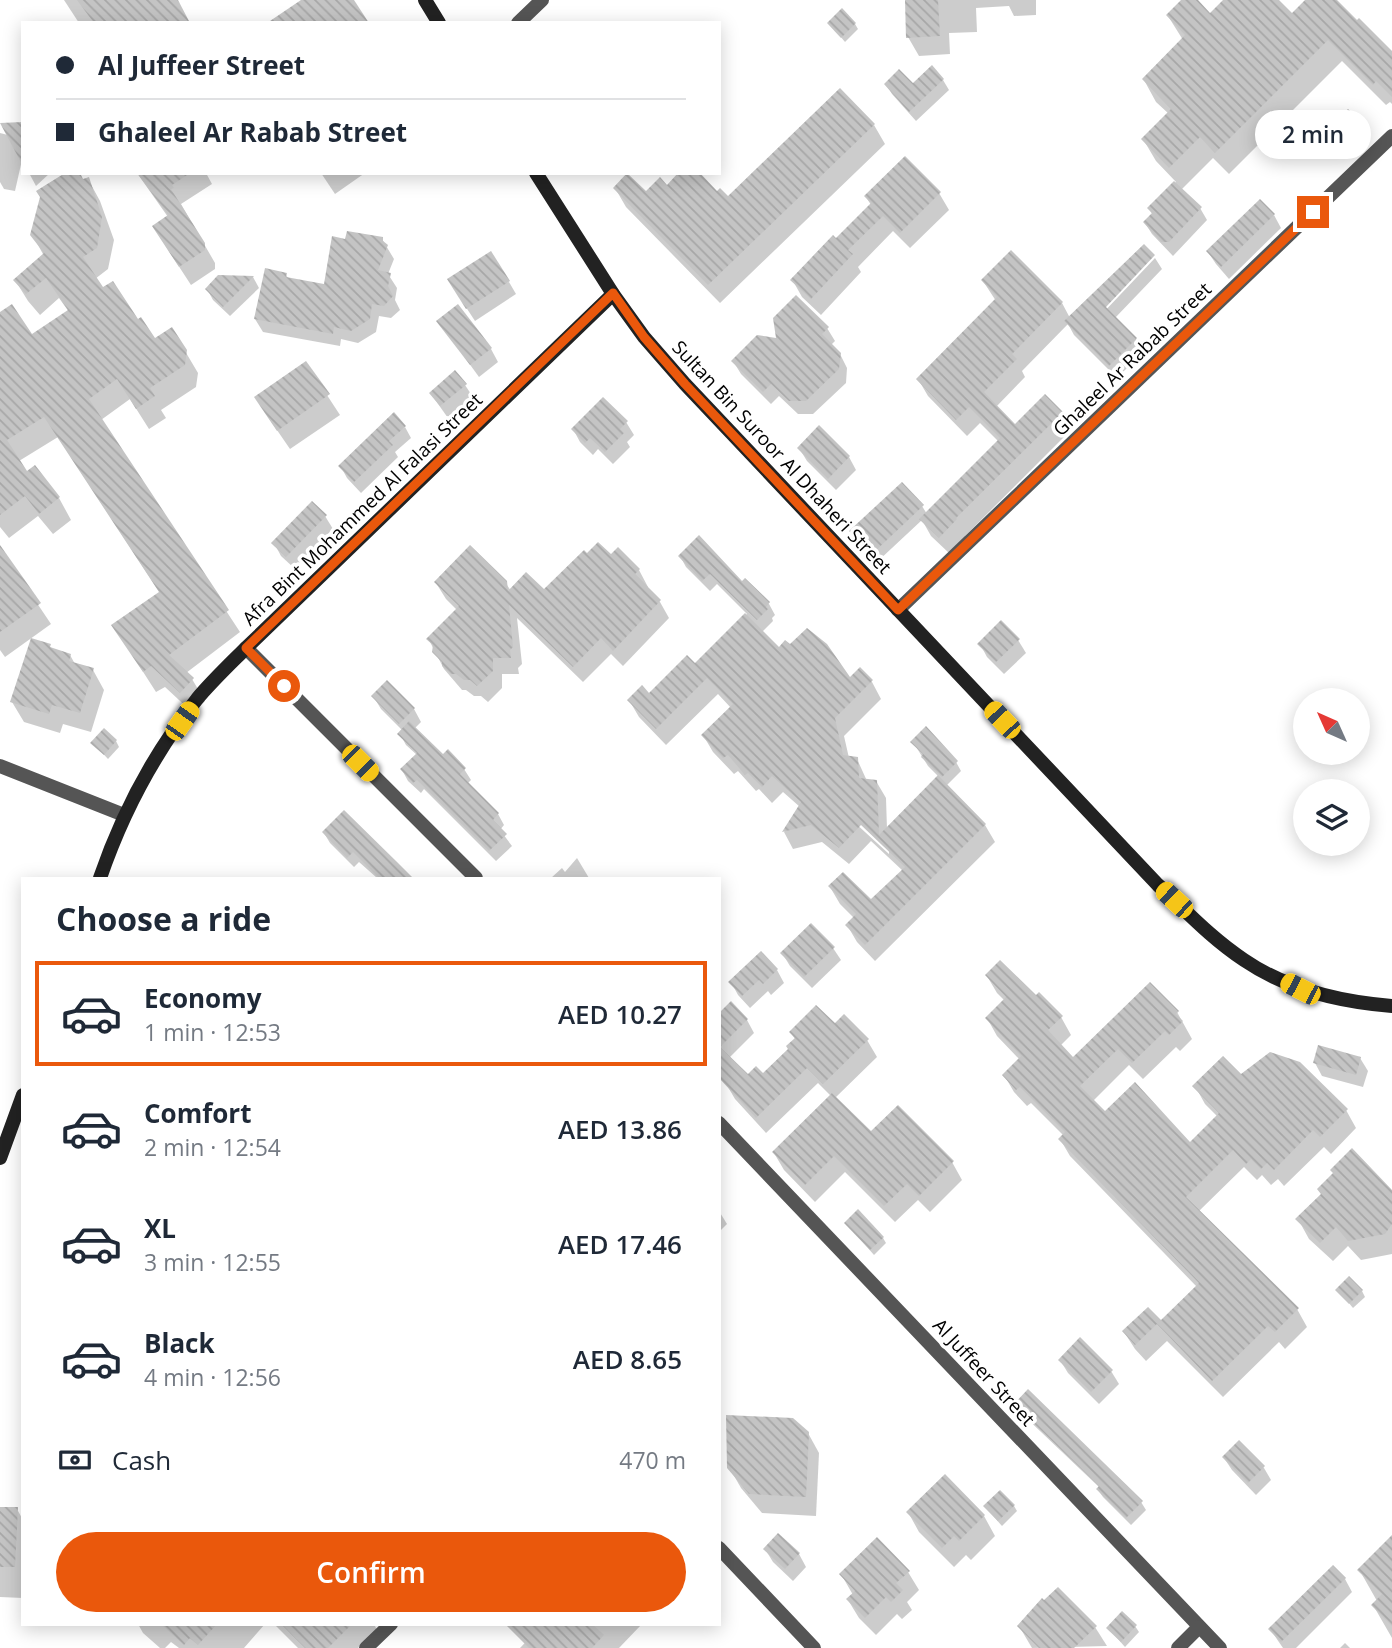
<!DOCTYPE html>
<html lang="en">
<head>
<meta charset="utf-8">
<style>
  :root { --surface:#fff; --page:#f6f6f7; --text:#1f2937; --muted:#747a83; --line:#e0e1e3; --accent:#ea580c }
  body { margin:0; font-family:"Open Sans",sans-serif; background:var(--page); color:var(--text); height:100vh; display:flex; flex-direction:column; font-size:26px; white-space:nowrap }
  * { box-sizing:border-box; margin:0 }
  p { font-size:23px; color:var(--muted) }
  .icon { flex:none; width:38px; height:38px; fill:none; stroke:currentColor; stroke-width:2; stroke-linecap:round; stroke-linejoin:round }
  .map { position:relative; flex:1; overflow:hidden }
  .details { position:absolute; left:21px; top:877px; width:700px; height:749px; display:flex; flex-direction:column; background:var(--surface); border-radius:0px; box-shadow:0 4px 18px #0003 }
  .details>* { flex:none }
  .hud { position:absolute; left:21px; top:21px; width:700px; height:154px; border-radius:0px; box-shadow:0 4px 18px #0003; display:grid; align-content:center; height:154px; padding:0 35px; background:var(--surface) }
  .needle { width:46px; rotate:315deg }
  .tools { position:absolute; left:1293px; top:688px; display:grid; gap:14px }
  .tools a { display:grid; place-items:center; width:77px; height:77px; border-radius:50%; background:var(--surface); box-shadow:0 4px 18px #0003; font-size:35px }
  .end { position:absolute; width:32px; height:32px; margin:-16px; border:9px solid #ea580c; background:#fff; box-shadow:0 0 0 4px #fff }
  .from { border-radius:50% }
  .bubble { position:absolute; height:49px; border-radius:24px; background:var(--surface); box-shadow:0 4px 18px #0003; font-size:23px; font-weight:600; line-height:49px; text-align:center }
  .car { position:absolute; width:21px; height:42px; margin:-21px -10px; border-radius:9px; box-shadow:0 0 5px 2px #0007; background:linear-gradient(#f5c518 24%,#345 0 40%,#f5c518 0 76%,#345 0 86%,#f5c518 0) }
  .hud b { display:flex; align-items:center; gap:24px; height:66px; font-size:26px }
  .hud b+b { border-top:2px solid var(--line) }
  .hud i { width:18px; height:18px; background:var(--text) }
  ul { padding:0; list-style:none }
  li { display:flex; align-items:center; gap:21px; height:105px; margin:0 14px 10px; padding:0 21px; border:4px solid transparent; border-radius:0px }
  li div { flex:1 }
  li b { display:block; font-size:26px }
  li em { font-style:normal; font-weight:600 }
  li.on { border-color:var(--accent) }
  li>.icon { width:63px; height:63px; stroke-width:1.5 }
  h2 { padding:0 35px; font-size:32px; line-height:84px }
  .pay { display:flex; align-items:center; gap:18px; height:77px; padding:0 35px; font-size:26px }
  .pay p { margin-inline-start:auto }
  .action { display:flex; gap:14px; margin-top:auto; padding:14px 35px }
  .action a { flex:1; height:80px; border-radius:42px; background:var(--accent); color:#fff; font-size:28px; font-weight:600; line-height:80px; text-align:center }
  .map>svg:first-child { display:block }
  .shadow { fill:#0003; fill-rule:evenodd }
  .building { fill:url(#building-back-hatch) }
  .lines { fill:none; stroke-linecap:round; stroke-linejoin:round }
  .street { stroke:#555; stroke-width:14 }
  .secondary { stroke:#222; stroke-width:14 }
  .route { stroke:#ea580c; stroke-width:9 }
  .labels { text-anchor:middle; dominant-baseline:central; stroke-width:7; stroke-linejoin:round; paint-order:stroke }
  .street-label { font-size:19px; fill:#000; stroke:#fff }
</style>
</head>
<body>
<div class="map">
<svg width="1392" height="1648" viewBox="0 0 1392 1648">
  <defs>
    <pattern id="building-back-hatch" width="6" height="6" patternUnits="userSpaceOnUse" patternTransform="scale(1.75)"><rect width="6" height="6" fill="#c4c4c4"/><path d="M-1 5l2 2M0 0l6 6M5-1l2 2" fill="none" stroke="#a7a7a7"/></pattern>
  </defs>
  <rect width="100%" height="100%" fill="#fff"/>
  <g class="shadow">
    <path d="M64 0H165L189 23H79Z"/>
    <path d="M907 0H1036V15L1014 16 1009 6 976 8 977 32 949 33 950 54 919 56 908 37Z"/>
    <path d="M1184 0H1195L1211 15 1225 0H1277L1292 15 1307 0H1334L1392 53V104L1390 102 1386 105 1342 61 1229 174 1213 158 1181 190 1200 208 1207 220 1173 256 1152 234 1145 223 1153 215 1149 209 1176 182 1156 161 1143 139 1169 114 1156 102 1144 80 1183 40 1168 16Z"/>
    <path d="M829 23 855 24 858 29 845 42Z"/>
    <path d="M943 80 949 90 916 121 892 94 886 84 913 86Z"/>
    <path d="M1359 122 1362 128 1350 141 1335 125Z"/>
    <path d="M874 125 885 144 720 303 626 207 615 188 646 193 667 187 717 194 727 198Z"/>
    <path d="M0 133 8 135 22 160 15 191 4 189 0 182Z"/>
    <path d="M29 173H50L36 186Z"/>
    <path d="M137 173H206L212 184 181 204 215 263V269L191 285 165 245 168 217Z"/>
    <path d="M321 173H365L335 194Z"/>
    <path d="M88 179 100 201 114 240 108 269 95 279 103 290 155 341 185 351 198 373 196 387 161 410 166 418 149 429 130 399 101 420 240 632 186 673 192 679 205 701 193 713 165 687 156 692 113 625 160 593 58 437 19 461 27 474 35 467 59 498 71 520 53 534 38 516 9 538 0 527V314L32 337 69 312 59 298 40 315 28 301 15 280 44 256 32 234 82 181Z"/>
    <path d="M939 193 949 210 910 248 893 231 858 267 861 272 821 315 802 297 793 281 871 205 866 197Z"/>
    <path d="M1274 215 1281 228 1229 279 1216 264 1208 252Z"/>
    <path d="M382 239 394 259 388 274 397 288 395 300 400 310 391 318 379 316 376 332 358 343 341 339 340 346 263 332 255 319 285 274 289 279 325 286 347 241Z"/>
    <path d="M1011 253 1062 303 1070 318 1099 312 1101 315 1155 258 1162 269 1115 318 1136 339 1143 352 1117 378 1074 335 1068 324 1022 371 1025 377 996 407 1015 426 1062 413 1071 430 965 536 966 537 950 554 931 536 922 520 877 562 851 531 922 506 927 514 999 442 980 423 967 436 928 396 918 379 996 301 983 281Z"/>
    <path d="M219 277H253L259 288 230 316 213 300 207 289Z"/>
    <path d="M509 282 516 294 475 321 456 292Z"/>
    <path d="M439 322 491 349 498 362 479 377Z"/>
    <path d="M827 328 835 341 831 345 840 354 847 368 846 383 813 414H798L779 396 771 404 741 374 733 361Z"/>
    <path d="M306 363 340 415 290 449 268 417Z"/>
    <path d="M465 385 473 397 448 418 431 394Z"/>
    <path d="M626 422 634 435 627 442 630 447 613 464 598 449 593 455 580 442 573 429Z"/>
    <path d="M405 427 411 438 395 452 398 457 361 493 347 478 341 467Z"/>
    <path d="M799 448 849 457 856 470 836 490 807 461Z"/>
    <path d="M325 516 333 529 294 568 281 556 274 543Z"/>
    <path d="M0 548 51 624 5 657 0 650Z"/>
    <path d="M587 555 611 557 639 570 648 587 647 588 660 602 669 618 623 666 611 654 583 682 517 618 522 664 518 668 519 674H502V688L488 702 481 696H474L466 690H462L444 669 429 640 457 610 446 599 436 583 505 582 511 591 544 592Z"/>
    <path d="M680 556 742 584 745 580 769 604 775 615 772 618 773 621 762 632 779 649 850 680 860 670 872 682 881 699 844 736 849 758 857 759 867 781H876L886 798 887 829 939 777 928 766 913 742 956 762 961 771 946 786 985 825 995 842 875 961 857 942 847 925 854 918 840 904 830 887 871 902 903 871 871 841 849 864 822 842 793 849 784 832 800 807 783 792 772 803 759 789 756 791 738 771 734 774 713 752 703 735 731 708 718 694 666 745 639 717 629 700 649 695 694 665 747 614 717 584 710 591 686 567ZM855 818 889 849V854L853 821Z"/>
    <path d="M1018 640 1026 653 1004 674 987 657 980 644Z"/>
    <path d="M49 645 52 650 70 655 75 664 93 670 104 690 91 732 63 724 60 733 24 722 12 702Z"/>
    <path d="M373 696 414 709 421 722 414 729 443 756 464 769 471 780 467 784 498 814 504 825 500 830 512 846 496 861 424 789 421 793 408 781 402 770 417 755 406 745 400 734 403 731 381 709Z"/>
    <path d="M116 741 119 747 108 759 93 743Z"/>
    <path d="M344 812 411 878H377L359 862 354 867 330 843 324 833Z"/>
    <path d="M577 858 589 878H551L562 868 565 872Z"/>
    <path d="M833 948 841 960 812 988 790 966 782 953Z"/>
    <path d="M777 970 784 983 771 995 768 991 750 1008 738 995 731 982Z"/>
    <path d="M987 976 1036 998 1061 1017 1071 1035 1060 1046 1073 1060 1177 1012 1192 1039 1180 1051 1176 1047 1143 1079 1129 1065 1093 1101 1105 1114 1190 1145 1218 1117 1205 1104 1195 1086 1241 1077 1346 1110 1356 1128 1331 1154 1324 1147 1284 1186 1278 1179 1271 1185 1262 1175 1257 1180 1244 1167 1198 1212 1297 1309 1307 1327 1285 1349 1279 1342 1223 1397 1167 1341 1146 1361 1135 1349 1124 1332 1161 1323 1197 1287 1070 1156 1060 1139 1064 1136 1031 1103 1027 1106 1014 1092 1004 1075 1020 1060 997 1036 987 1018 1005 1001 997 993Z"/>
    <path d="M731 1004 747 1020 754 1033 721 1066 719 1064V1016Z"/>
    <path d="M835 1026 867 1040 877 1057 835 1098 871 1134 952 1162 962 1180 930 1212 918 1200 895 1222 845 1172 815 1202 784 1170 774 1153 831 1096 818 1083 766 1133 735 1099 725 1082 763 1076 790 1049 795 1039 791 1033Z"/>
    <path d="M1360 1058 1368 1071 1363 1087 1322 1076 1315 1063Z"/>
    <path d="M1392 1192V1254L1361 1260 1348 1246 1333 1261 1309 1239 1298 1219Z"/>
    <path d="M719 1211 727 1224 719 1232Z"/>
    <path d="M846 1223 883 1238 886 1243 874 1255Z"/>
    <path d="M1338 1290 1362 1291 1365 1297 1353 1308Z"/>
    <path d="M1060 1360 1111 1371 1119 1384 1099 1404 1068 1373Z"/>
    <path d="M1016 1404 1141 1502 1146 1510 1131 1525 1103 1497 1098 1490 1100 1488 1020 1412Z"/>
    <path d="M808 1433 819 1453 816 1516 762 1513 741 1488 729 1467Z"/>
    <path d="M1239 1442 1264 1468 1271 1480 1256 1495 1232 1470 1224 1458Z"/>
    <path d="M945 1476 984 1516 995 1536 971 1560 966 1555 954 1567 919 1532 908 1512Z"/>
    <path d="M1014 1506 1017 1511 1002 1526 985 1507Z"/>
    <path d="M0 1508 17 1509 23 1520V1598L0 1597Z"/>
    <path d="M1392 1538V1638L1373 1605 1377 1601 1360 1571Z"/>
    <path d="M765 1549 799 1554 806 1567 793 1581 773 1562Z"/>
    <path d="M1333 1567 1345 1579 1352 1592 1296 1648H1283L1270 1629Z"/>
    <path d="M908 1572 919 1590 907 1602 912 1610 902 1619 897 1614 876 1635 859 1618 848 1600 853 1595 841 1574Z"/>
    <path d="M138 1624H265L244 1648H179L171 1642 165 1648H160L143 1633Z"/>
    <path d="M274 1624H374L377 1630 358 1648H298Z"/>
    <path d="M543 1624H642L619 1648H520Z"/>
    <path d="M1019 1626 1095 1627 1107 1646 1032 1648Z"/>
    <path d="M1135 1626 1139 1632 1125 1647 1108 1628Z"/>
    <path d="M1345 1643 1350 1648H1340Z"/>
  </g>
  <g class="building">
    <path d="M77 0H178L190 23H94Z"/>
    <path d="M301 0H354L369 23H267Z"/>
    <path d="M905 0H938L940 36 906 38Z"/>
    <path d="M1181 0H1198L1210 13 1223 0H1279L1292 13 1305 0H1337L1357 20 1359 18 1392 51V97L1376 81 1373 85 1328 40 1215 153 1200 137 1169 168 1141 139 1171 109 1142 79 1185 35 1166 15Z"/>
    <path d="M842 8 856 23 841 38 827 23Z"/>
    <path d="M932 65 944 79 909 112 884 84 899 69 913 83Z"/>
    <path d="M840 88 875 124 708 285 613 188 627 173 646 191 660 177 667 185 678 173H700L717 191 720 188 728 196Z"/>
    <path d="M1348 109 1360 121 1345 136 1333 124Z"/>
    <path d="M23 122V166L0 123Z"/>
    <path d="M905 156 941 192 900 233 883 216 848 250 853 254 811 299 790 280 833 235 836 238 871 203 864 196Z"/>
    <path d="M65 173H80L83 179 89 177 102 217 97 248 83 257 103 287 113 281 138 319 141 317 155 338 172 327 187 350 185 365 150 388 155 396 136 409 117 379 89 399 229 610 169 655 194 678 180 693 151 666 143 672 111 625 159 592 44 417 7 440 27 471 35 465 60 497 39 514 25 496 0 515V312L12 304 32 334 68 310 46 278 26 294 13 280 44 253 30 235 40 197 36 191Z"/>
    <path d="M137 173H190L172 185 174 188 171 189 205 243V250L179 267 152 226 168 215Z"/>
    <path d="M1174 181 1202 207 1169 242H1161L1143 222 1152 213 1147 208Z"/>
    <path d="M1260 199 1275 214 1221 267 1206 251Z"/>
    <path d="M347 231 383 237V241L388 245 378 270 391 273 388 286 393 296 384 306 372 304 370 319 351 331 334 327 333 334 254 319 265 268 287 273 286 277 324 284 332 236 345 239Z"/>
    <path d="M1144 244 1155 255 1106 307 1137 338 1109 366 1064 321Z"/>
    <path d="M1011 250 1063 302 1012 354 1017 359 984 392 1015 424 1045 394 1063 412 956 518 957 519 939 538 919 519 1000 438 969 407 956 420 916 379 997 297 981 280Z"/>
    <path d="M491 251 510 281 466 309 447 279Z"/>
    <path d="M218 275 254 276 223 307 205 289Z"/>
    <path d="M796 295 829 327 822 334 841 353 839 369 812 395 806 401H789L771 384 763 392 731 361 757 335 776 338 773 318Z"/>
    <path d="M458 304 492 348 470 365 436 321Z"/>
    <path d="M306 361 330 394 277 431 254 397Z"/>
    <path d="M455 370 467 384 440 406 429 393Z"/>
    <path d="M603 397 628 421 620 429 624 433 605 452 590 438 585 443 571 429Z"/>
    <path d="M394 412 406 426 389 441 393 445 354 482 338 466Z"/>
    <path d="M819 425 850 456 828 479 797 448Z"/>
    <path d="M902 482 924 505 871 555 849 531Z"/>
    <path d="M312 501 327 515 286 557 271 543Z"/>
    <path d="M699 535 742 581 745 578 770 602 766 607 768 609 757 620 710 574 702 581 678 556Z"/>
    <path d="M598 542 611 554 618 547 640 569 635 574 661 600 613 651 601 638 573 667 509 605 513 647 510 650 511 658H493V671L477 686 470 680H464L456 674H451L442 666V662L432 652 433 645 426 639 459 606 434 582 470 545 507 581 508 591 526 572 544 589 584 550 587 553Z"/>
    <path d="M0 545 41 603 0 632Z"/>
    <path d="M745 613 779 647 785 640 790 644 807 628 827 644 850 677 860 667 873 680 835 718 843 755 858 757 859 778 877 780 879 835 938 775 986 824 865 945 845 925 856 914 828 886 843 872 871 899 905 867 861 825 839 848 811 825 782 832 801 802 772 776 762 787 748 773 745 775 728 755 723 758 701 735 733 704 707 678 656 729 627 700 642 685 649 693 687 655 695 663Z"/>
    <path d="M1001 620 1020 639 996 662 977 644Z"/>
    <path d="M31 638 51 644 50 647 71 654 69 661 94 668 80 713 52 705 49 714 10 702Z"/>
    <path d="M387 680 415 708 399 724 371 696Z"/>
    <path d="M409 721 443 754 448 749 466 768 460 774 499 813 493 820 507 834 489 851 417 780 413 783 400 769 417 753 397 734Z"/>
    <path d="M926 726 958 761 942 777 921 757 923 754 910 742Z"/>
    <path d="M104 728 117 740 104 755 90 743Z"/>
    <path d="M344 810 396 861 413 878H379L353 852 347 858 322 832Z"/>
    <path d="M811 923 835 947 804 977 780 953Z"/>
    <path d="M761 951 778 969 763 984 759 980 742 996 728 982Z"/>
    <path d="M1000 960 1036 995 1039 992 1063 1016 1048 1030 1073 1057 1150 982 1179 1011 1176 1014 1183 1021 1169 1035 1165 1031 1132 1063 1118 1049 1080 1086 1105 1111 1135 1082 1190 1142 1219 1113 1192 1086 1223 1056 1241 1074 1270 1052 1300 1062 1348 1109 1320 1137 1313 1130 1274 1170 1267 1163 1261 1169 1251 1159 1246 1164 1233 1150 1186 1197 1299 1308 1275 1332 1268 1326 1212 1381 1157 1324 1135 1345 1122 1331 1148 1307 1161 1320 1199 1283 1058 1139 1065 1132 1020 1087 1016 1090 1002 1075 1021 1056 985 1018 1006 997 985 975Z"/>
    <path d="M731 1001 748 1019 720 1047 748 1074 756 1066 763 1073 788 1049 786 1046 795 1038 789 1032 816 1005 835 1023 844 1014 869 1039 823 1084 807 1068 756 1118 719 1078V1013Z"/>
    <path d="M1318 1045 1361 1057 1356 1075 1313 1063Z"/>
    <path d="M832 1093 871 1131 898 1105 954 1161 919 1196 907 1184 884 1206 834 1156 805 1185 772 1152Z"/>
    <path d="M1352 1148 1392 1190V1224L1385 1234 1348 1241 1336 1227 1320 1243 1295 1219 1321 1194 1317 1189 1333 1173 1330 1170Z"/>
    <path d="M858 1209 884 1237 870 1250 844 1223Z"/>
    <path d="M1349 1276 1363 1290 1349 1304 1335 1290Z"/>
    <path d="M1080 1337 1113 1370 1091 1392 1058 1360Z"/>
    <path d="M1028 1389 1143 1501 1126 1518 1096 1489 1099 1486 1014 1404Z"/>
    <path d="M726 1415 793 1418 809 1432 806 1497 749 1494 727 1468Z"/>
    <path d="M1239 1440 1265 1466 1248 1483 1222 1457Z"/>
    <path d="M945 1474 985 1515 959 1541 954 1536 942 1548 906 1512Z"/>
    <path d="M1000 1490 1015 1505 998 1521 983 1506Z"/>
    <path d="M0 1507H18L15 1567H0Z"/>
    <path d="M778 1533 800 1553 785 1569 763 1549Z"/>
    <path d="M1392 1535V1626L1371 1605 1382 1594 1357 1570Z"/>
    <path d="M877 1537 910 1571 896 1583 903 1590 891 1602 886 1597 865 1618 846 1599 855 1591 839 1574Z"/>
    <path d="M1333 1565 1346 1578 1281 1642 1268 1629Z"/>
    <path d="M1058 1587 1097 1626 1074 1648H1039L1017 1626 1042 1598 1044 1600Z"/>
    <path d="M1122 1611 1137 1625 1121 1642 1106 1628Z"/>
    <path d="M161 1624H217L198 1645 190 1638 184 1645Z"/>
    <path d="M281 1624H352L328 1648H305Z"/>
    <path d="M505 1624H592L604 1635 592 1648H529Z"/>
  </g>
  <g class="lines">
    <g class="street">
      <path d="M518 23 542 0"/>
      <path d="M898 610 1392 136"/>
      <path d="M246 648 476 878"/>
      <path d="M0 766 124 815"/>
      <path d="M719 1123 1220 1648"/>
      <path d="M719 1548 814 1648"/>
      <path d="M366 1648 391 1624"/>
      <path d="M1178 1648 1199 1627"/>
    </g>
    <g class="secondary">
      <path d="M425 0 439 23"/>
      <path d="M536 173 613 294 644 337 685 384 1158 885C1186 911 1212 939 1244 960 1288 990 1340 1002 1392 1006"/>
      <path d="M100 878C122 814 154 753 197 699 212 681 230 664 246 648L613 294"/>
      <path d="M0 1158 23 1095"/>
    </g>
  </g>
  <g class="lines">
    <path class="route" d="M284 686 246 648 613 293 644 337 685 384 898 610 1313 212"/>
  </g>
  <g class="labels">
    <g class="street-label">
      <text transform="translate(1132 359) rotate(-44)">Ghaleel Ar Rabab Street</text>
      <text transform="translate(782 457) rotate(47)">Sultan Bin Suroor Al Dhaheri Street</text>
      <text transform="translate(362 509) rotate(-44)">Afra Bint Mohammed Al Falasi Street</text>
      <text transform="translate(984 1372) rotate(47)">Al Juffeer Street</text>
    </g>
  </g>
</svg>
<div class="tools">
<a><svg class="needle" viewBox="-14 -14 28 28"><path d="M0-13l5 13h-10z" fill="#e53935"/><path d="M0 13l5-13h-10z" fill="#747a83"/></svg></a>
<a><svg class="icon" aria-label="layers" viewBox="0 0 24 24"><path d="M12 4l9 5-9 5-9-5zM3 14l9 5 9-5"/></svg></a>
</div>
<i class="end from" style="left:284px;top:686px"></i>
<i class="end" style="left:1313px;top:212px"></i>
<div class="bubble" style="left:1255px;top:110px;width:116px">2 min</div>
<i class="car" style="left:1002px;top:720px;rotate:317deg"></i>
<i class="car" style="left:182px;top:721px;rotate:35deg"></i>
<i class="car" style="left:360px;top:763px;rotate:135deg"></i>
<i class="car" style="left:1174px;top:900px;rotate:313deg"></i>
<i class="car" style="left:1300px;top:989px;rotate:297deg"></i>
<div class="hud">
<b><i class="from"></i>Al Juffeer Street</b>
<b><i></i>Ghaleel Ar Rabab Street</b>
</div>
<section class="details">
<h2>Choose a ride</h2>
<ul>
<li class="on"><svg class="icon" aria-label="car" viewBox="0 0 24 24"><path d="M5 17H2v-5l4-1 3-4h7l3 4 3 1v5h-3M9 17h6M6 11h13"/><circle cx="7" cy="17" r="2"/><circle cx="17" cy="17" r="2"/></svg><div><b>Economy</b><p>1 min · 12:53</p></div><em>AED 10.27</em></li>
<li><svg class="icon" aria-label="car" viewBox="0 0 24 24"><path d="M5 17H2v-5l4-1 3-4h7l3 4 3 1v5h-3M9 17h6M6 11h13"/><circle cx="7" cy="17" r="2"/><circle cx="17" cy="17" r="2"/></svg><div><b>Comfort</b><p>2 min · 12:54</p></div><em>AED 13.86</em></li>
<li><svg class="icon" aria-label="car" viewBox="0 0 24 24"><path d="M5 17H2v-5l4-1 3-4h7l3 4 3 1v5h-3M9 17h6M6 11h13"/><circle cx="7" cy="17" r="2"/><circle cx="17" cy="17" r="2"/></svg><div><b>XL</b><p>3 min · 12:55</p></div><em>AED 17.46</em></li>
<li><svg class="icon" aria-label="car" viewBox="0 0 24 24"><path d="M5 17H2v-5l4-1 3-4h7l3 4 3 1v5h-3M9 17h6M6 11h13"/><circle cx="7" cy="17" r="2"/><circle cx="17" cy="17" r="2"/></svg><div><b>Black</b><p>4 min · 12:56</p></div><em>AED 8.65</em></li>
</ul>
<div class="pay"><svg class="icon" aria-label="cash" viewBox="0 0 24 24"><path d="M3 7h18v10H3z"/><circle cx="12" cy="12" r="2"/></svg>Cash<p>470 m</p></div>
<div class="action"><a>Confirm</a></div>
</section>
</div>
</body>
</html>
